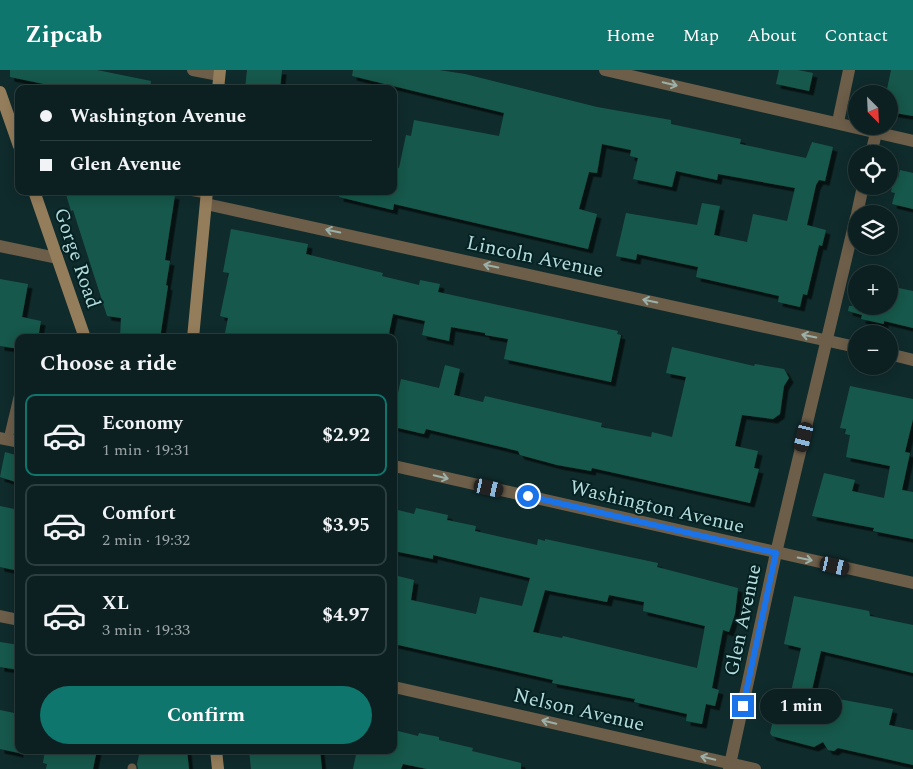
<!DOCTYPE html>
<html lang="en">
<head>
<meta charset="utf-8">
<style>
  :root { --surface:#0c2021; --page:#15282a; --text:#f1f3f6; --muted:#9aa3a5; --line:#2c3e3f; --accent:#0f766e }
  body { margin:0; font-family:Spectral,serif; background:var(--page); color:var(--text); height:100vh; display:flex; flex-direction:column; font-size:19px; white-space:nowrap }
  * { box-sizing:border-box; margin:0 }
  p { font-size:16px; color:var(--muted) }
  .icon { flex:none; width:28px; height:28px; fill:none; stroke:currentColor; stroke-width:2; stroke-linecap:round; stroke-linejoin:round }
  .map { position:relative; flex:1; overflow:hidden }
  .panel { position:absolute; left:15px; top:264px; width:382px; height:420px; display:flex; flex-direction:column; background:var(--surface); border-radius:10px; box-shadow:0 2px 12px #0003,0 0 0 1px var(--line) }
  .panel>* { flex:none }
  .guide { position:absolute; left:15px; top:15px; width:382px; height:110px; border-radius:10px; box-shadow:0 2px 12px #0003,0 0 0 1px var(--line); display:grid; align-content:center; height:110px; padding:0 25px; background:var(--surface) }
  .needle { width:32px; rotate:156deg }
  .buttons { position:absolute; left:848px; top:15px; display:grid; gap:10px }
  .buttons a { display:grid; place-items:center; width:50px; height:50px; border-radius:50%; background:var(--surface); box-shadow:0 2px 12px #0003,0 0 0 1px var(--line); font-size:25px }
  .end { position:absolute; width:22px; height:22px; margin:-11px; border:6px solid #1a73e8; background:#fff; box-shadow:0 0 0 2px #fff }
  .from { border-radius:50% }
  .bubble { position:absolute; height:35px; border-radius:18px; background:var(--surface); box-shadow:0 2px 12px #0003,0 0 0 1px var(--line); font-size:16px; font-weight:700; line-height:35px; text-align:center }
  .car { position:absolute; width:15px; height:30px; margin:-15px -8px; border-radius:6px; box-shadow:0 0 4px 1px #0007; background:linear-gradient(#222 24%,#8ab4d8 0 40%,#222 0 76%,#8ab4d8 0 86%,#222 0) }
  .guide b { display:flex; align-items:center; gap:18px; height:48px; font-size:19px }
  .guide b+b { border-top:1px solid var(--line) }
  .guide i { width:12px; height:12px; background:var(--text) }
  ul { padding:0; list-style:none }
  li { display:flex; align-items:center; gap:15px; height:82px; margin:0 10px 8px; padding:0 15px; border:2px solid var(--line); border-radius:10px }
  li div { flex:1 }
  li b { display:block; font-size:19px }
  li em { font-style:normal; font-weight:700 }
  li.active { border-color:var(--accent) }
  li>.icon { width:45px; height:45px; stroke-width:1.5 }
  h2 { padding:0 25px; font-size:22px; line-height:60px }
  .primary-button { display:flex; gap:10px; margin-top:auto; padding:10px 25px }
  .primary-button a { flex:1; height:58px; border-radius:30px; background:var(--accent); color:#fff; font-size:20px; font-weight:700; line-height:58px; text-align:center }
  header { display:flex; align-items:center; gap:30px; box-sizing:border-box; height:70px; padding:0 25px; background:var(--accent); color:#fff }
  header strong { font-size:24px }
  nav { display:flex; gap:28px; margin-inline-start:auto; font-size:18px }
  .map>svg:first-child { display:block }
  .building { fill:#18584c; fill-rule:evenodd; filter:url(#shadow) }
  .lines { fill:none; stroke-linecap:round; stroke-linejoin:round }
  .lane { stroke:#6c5e49; stroke-width:9 }
  .street { stroke:#6c5e49; stroke-width:12 }
  .secondary { stroke:#947d5b; stroke-width:12 }
  .oneway { stroke:#9bb0a9 }
  .route { stroke:#1a73e8; stroke-width:6 }
  .labels { text-anchor:middle; dominant-baseline:central; stroke-width:4; stroke-linejoin:round; paint-order:stroke }
  .street-label { font-size:20px; fill:#b4dcdd; stroke:#062122 }
</style>
</head>
<body>
<header>
<strong>Zipcab</strong>
<nav><a>Home</a><a>Map</a><a>About</a><a>Contact</a></nav>
</header>
<div class="map">
<svg width="913" height="699" viewBox="0 0 913 699">
  <defs>
    <filter id="shadow"><feDropShadow dx="4.5" dy="4.5" stdDeviation="0" flood-color="#0009"/></filter>
  </defs>
  <rect width="100%" height="100%" fill="#102b2c"/>
  <g class="building">
    <path d="M10 0H97L151 11 150 19H68L10 7Z"/>
    <path d="M247 0H282L280 19H245Z"/>
    <path d="M353 0H439L465 4 597 37 671 50V54L741 69 740 74 806 88 812 72 833 77 825 111 819 110 816 115 807 155 826 160 822 176 819 175 807 225 803 224 800 237 778 232 779 226 696 207 698 197 637 184 636 190 616 186 626 143 697 155 702 133 720 136 714 165 747 172 753 144 787 151 795 118 718 104 717 110 676 101 672 117 633 109 638 88 630 86 631 80 602 74 597 103 589 102 579 139 597 144 588 179 394 134 393 140 339 127 340 121H394V96L399 98 406 65 411 66 414 50 499 66 504 43 352 6Z"/>
    <path d="M779 0H798L813 3 809 21 776 14Z"/>
    <path d="M891 0H913V46L889 42V24H886Z"/>
    <path d="M900 100 913 103V139L892 134 895 123 891 122 894 107 898 108Z"/>
    <path d="M65 121H154L175 125 165 190 170 191 166 215 168 216 160 268H120L121 248 107 246 73 140 71 141Z"/>
    <path d="M231 159 308 174 306 184 383 203 382 206 419 215 420 210 440 214 438 222 618 261 617 264 621 265 611 312 504 289 508 269 485 265V263L451 257 449 271 422 265 425 251 393 244 388 268H224L228 248 220 246 229 203 223 202Z"/>
    <path d="M0 209 28 214 22 247 41 251 38 268H19V279L0 276Z"/>
    <path d="M889 216 913 221V258L884 251V254L861 249 862 245 848 241 849 236H889Z"/>
    <path d="M672 277 754 296 755 294 784 299 789 308 784 316 780 344 773 349 742 345 735 376 758 381 754 398 759 399 750 433 592 398 591 401 557 395 520 385 518 381 426 359 424 364 394 357V342L401 309 439 318 445 295 460 299 454 325 483 332 485 326 602 353 601 357 651 367 652 362 672 367 686 307 666 303Z"/>
    <path d="M850 316 913 329V349L905 382 910 383 902 420 913 422V469L873 461 874 458 812 446 824 403 855 410 852 421 884 428 890 396 846 387 850 365 845 364 846 359 840 358Z"/>
    <path d="M5 382 19 386V413L0 407Z"/>
    <path d="M0 436 19 440V501L0 497Z"/>
    <path d="M416 438 448 445 447 450 476 456 475 461 537 475 538 469 545 471V469L658 493 657 497 738 518 735 544 729 562 723 560 712 618 719 620 715 636 706 634 702 654 686 651 687 644 634 632 635 629 552 613 553 610 394 574V505L414 510 411 530 476 544 480 527 522 536 530 508 433 485V489L394 481V439L414 444ZM545 520 607 532 609 525 644 532 643 541 705 556 697 598 563 566 562 568 533 562Z"/>
    <path d="M794 526 869 541 870 546 913 555V603L821 581 811 624 893 639 889 655 913 660V695L838 678 834 681 828 680 823 672 814 677 772 666 770 663 779 624 790 626 801 578 784 574Z"/>
    <path d="M0 572 19 575V600L0 597Z"/>
    <path d="M0 640 19 644V683L0 679Z"/>
    <path d="M394 660 418 666 419 663 439 667V670L473 678 472 681 521 693V699H427L403 694 401 699H353L357 680H394Z"/>
    <path d="M45 680H97L93 699H46L47 694 43 693Z"/>
    <path d="M140 680H187L189 699H138L137 694Z"/>
    <path d="M249 680H320L322 699H251Z"/>
  </g>
  <g class="lines">
    <g class="lane">
      <path d="M189 121 207 124"/>
      <path d="M8 369 19 323"/>
      <path d="M132 698V699"/>
    </g>
    <g class="street">
      <path d="M193 0 219 5"/>
      <path d="M605 0 913 71"/>
      <path d="M838 52 849 0"/>
      <path d="M871 84 876 63"/>
      <path d="M206 134 856 277"/>
      <path d="M857 144 863 116"/>
      <path d="M0 176 57 188"/>
      <path d="M889 284 913 290"/>
      <path d="M0 368 19 372"/>
      <path d="M394 396 913 513"/>
      <path d="M0 546 19 550"/>
      <path d="M394 617 755 699"/>
      <path d="M729 699 776 483 856 147"/>
    </g>
    <g class="secondary">
      <path d="M218 19 220 0"/>
      <path d="M0 22 19 76"/>
      <path d="M34 121 85 268"/>
      <path d="M193 268 207 121"/>
      <path d="M216 680 218 699"/>
    </g>
  </g>
  <defs><path id="oneway-shaft" d="M-6 0H5M1.5-3L5.5 0L1.5 3" fill="none" stroke-width="1.6" stroke-linecap="round" stroke-linejoin="round" transform="scale(1.25)"/></defs>
  <g class="oneway">
    <use href="#oneway-shaft" transform="translate(670 14) rotate(13)"/>
    <use href="#oneway-shaft" transform="translate(333 161) rotate(-168)"/>
    <use href="#oneway-shaft" transform="translate(491 196) rotate(-168)"/>
    <use href="#oneway-shaft" transform="translate(650 231) rotate(-168)"/>
    <use href="#oneway-shaft" transform="translate(809 266) rotate(-168)"/>
    <use href="#oneway-shaft" transform="translate(441 407) rotate(13)"/>
    <use href="#oneway-shaft" transform="translate(805 489) rotate(12)"/>
    <use href="#oneway-shaft" transform="translate(549 652) rotate(-167)"/>
    <use href="#oneway-shaft" transform="translate(708 688) rotate(-167)"/>
  </g>
  <g class="lines">
    <path class="route" d="M528 426 776 483 743 636"/>
  </g>
  <g class="labels">
    <g class="street-label">
      <text transform="translate(535 187) rotate(12)">Lincoln Avenue</text>
      <text transform="translate(77 188) rotate(71)">Gorge Road</text>
      <text transform="translate(657 437) rotate(13)">Washington Avenue</text>
      <text transform="translate(743 550) rotate(-78)">Glen Avenue</text>
      <text transform="translate(579 640) rotate(13)">Nelson Avenue</text>
    </g>
  </g>
</svg>
<div class="buttons">
<a><svg class="needle" viewBox="-14 -14 28 28"><path d="M0-13l5 13h-10z" fill="#e53935"/><path d="M0 13l5-13h-10z" fill="#9aa3a5"/></svg></a>
<a><svg class="icon" aria-label="locate" viewBox="0 0 24 24"><circle cx="12" cy="12" r="6"/><path d="M12 2v4M12 18v4M2 12h4M18 12h4"/></svg></a>
<a><svg class="icon" aria-label="layers" viewBox="0 0 24 24"><path d="M12 4l9 5-9 5-9-5zM3 14l9 5 9-5"/></svg></a>
<a>+</a>
<a>−</a>
</div>
<i class="end from" style="left:528px;top:426px"></i>
<i class="end" style="left:743px;top:636px"></i>
<div class="bubble" style="left:760px;top:619px;width:82px">1 min</div>
<i class="car" style="left:804px;top:367px;rotate:194deg"></i>
<i class="car" style="left:489px;top:418px;rotate:103deg"></i>
<i class="car" style="left:835px;top:496px;rotate:103deg"></i>
<div class="guide">
<b><i class="from"></i>Washington Avenue</b>
<b><i></i>Glen Avenue</b>
</div>
<section class="panel">
<h2>Choose a ride</h2>
<ul>
<li class="active"><svg class="icon" aria-label="car" viewBox="0 0 24 24"><path d="M5 17H2v-5l4-1 3-4h7l3 4 3 1v5h-3M9 17h6M6 11h13"/><circle cx="7" cy="17" r="2"/><circle cx="17" cy="17" r="2"/></svg><div><b>Economy</b><p>1 min · 19:31</p></div><em>$2.92</em></li>
<li><svg class="icon" aria-label="car" viewBox="0 0 24 24"><path d="M5 17H2v-5l4-1 3-4h7l3 4 3 1v5h-3M9 17h6M6 11h13"/><circle cx="7" cy="17" r="2"/><circle cx="17" cy="17" r="2"/></svg><div><b>Comfort</b><p>2 min · 19:32</p></div><em>$3.95</em></li>
<li><svg class="icon" aria-label="car" viewBox="0 0 24 24"><path d="M5 17H2v-5l4-1 3-4h7l3 4 3 1v5h-3M9 17h6M6 11h13"/><circle cx="7" cy="17" r="2"/><circle cx="17" cy="17" r="2"/></svg><div><b>XL</b><p>3 min · 19:33</p></div><em>$4.97</em></li>
</ul>
<div class="primary-button"><a>Confirm</a></div>
</section>
</div>
</body>
</html>
